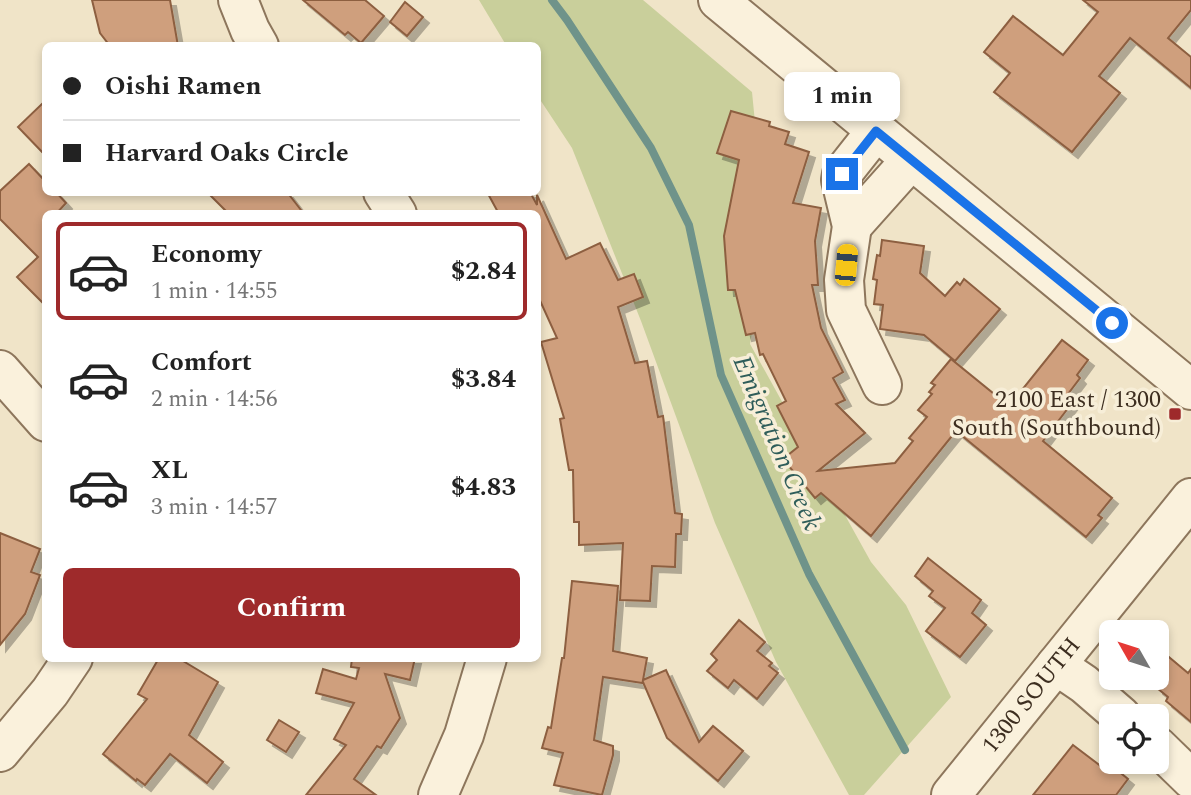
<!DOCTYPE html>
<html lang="en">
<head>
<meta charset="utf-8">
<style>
  :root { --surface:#fff; --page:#f6f6f6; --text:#222; --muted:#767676; --line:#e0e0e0; --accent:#9e2a2b }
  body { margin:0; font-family:Spectral,serif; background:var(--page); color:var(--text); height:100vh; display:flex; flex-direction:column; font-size:26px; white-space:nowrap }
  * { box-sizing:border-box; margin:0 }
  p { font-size:23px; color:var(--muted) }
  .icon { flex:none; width:38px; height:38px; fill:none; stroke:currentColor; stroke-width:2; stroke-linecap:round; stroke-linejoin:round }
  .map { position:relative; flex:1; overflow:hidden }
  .drawer { position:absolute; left:42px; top:210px; width:499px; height:452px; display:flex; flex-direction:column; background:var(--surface); border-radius:10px; box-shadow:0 4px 10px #0003 }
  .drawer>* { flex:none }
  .guide { position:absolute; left:42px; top:42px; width:499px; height:154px; border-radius:10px; box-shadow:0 4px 10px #0003; display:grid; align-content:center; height:154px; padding:0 21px; background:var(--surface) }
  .needle { width:46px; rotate:309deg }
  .buttons { position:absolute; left:1099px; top:620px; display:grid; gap:14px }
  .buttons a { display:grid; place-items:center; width:70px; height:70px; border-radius:10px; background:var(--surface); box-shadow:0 4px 10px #0003; font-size:35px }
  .end { position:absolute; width:32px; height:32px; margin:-16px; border:9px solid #1a73e8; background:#fff; box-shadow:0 0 0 4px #fff }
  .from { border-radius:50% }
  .bubble { position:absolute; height:49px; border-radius:10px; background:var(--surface); box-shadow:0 4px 10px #0003; font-size:23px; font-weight:700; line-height:49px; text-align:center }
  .car { position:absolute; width:21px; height:42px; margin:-21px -10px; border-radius:9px; box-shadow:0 0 5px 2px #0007; background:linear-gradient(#f5c518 24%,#345 0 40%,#f5c518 0 76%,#345 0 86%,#f5c518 0) }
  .guide b { display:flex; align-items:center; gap:24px; height:66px; font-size:26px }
  .guide b+b { border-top:2px solid var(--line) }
  .guide i { width:18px; height:18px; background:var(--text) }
  ul { padding:12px 0 0; list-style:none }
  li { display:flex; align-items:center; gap:21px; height:98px; margin:0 14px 10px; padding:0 7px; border:4px solid transparent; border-radius:10px }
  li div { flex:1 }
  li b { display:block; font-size:26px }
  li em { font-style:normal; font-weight:700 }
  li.active { border-color:var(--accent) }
  li>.icon { width:63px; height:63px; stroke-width:1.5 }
  .cta { display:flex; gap:14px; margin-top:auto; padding:14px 21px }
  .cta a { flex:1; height:80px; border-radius:10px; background:var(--accent); color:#fff; font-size:28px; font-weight:700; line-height:80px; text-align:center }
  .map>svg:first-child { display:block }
  .green { fill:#c9cf9b }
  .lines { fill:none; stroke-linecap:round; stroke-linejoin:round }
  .stream { stroke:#6f938a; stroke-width:8 }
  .building { fill:#cf9f7d; stroke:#8d5f41; stroke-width:2; filter:url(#shadow) }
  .minor-casing { stroke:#8d765c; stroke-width:42 }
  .minor { stroke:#faf1dc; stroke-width:38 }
  .route { stroke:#1a73e8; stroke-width:9 }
  .poi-dot { fill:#9e2a2b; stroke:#f7eed8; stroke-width:2.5 }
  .labels { text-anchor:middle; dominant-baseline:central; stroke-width:7; stroke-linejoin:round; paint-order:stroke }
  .poi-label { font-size:24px; fill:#3d2e20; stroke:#f7eed8; text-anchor:end }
  .street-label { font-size:24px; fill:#3d2e20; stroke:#f7eed8 }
  .water-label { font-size:26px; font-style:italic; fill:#2f5d5a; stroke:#f7eed8 }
</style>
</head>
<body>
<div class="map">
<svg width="1191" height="795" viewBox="0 0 1191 795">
  <defs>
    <filter id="shadow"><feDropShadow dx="6" dy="6" stdDeviation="0" flood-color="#0004"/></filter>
  </defs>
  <rect width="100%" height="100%" fill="#f0e4c8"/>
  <path class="green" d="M479 0H643L752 92 767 244 750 344 871 562 906 605 951 697 864 795H849L776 662 715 523 641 321 572 148 537 95V46L506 45Z"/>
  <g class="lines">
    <path class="stream" d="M552 0 567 20 651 148 689 225 721 375 809 574 905 750"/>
  </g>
  <g class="building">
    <path d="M92 0H170L178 46H110L100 33Z"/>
    <path d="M303 0H365L384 16 361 43 348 32 345 35Z"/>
    <path d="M1083 0H1191V10L1168 38 1191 57V88L1130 38 1099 76 1120 93 1072 152 994 92 1010 73 984 52 1013 16 1063 55 1098 12Z"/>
    <path d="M405 2 423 17 407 36 390 22Z"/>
    <path d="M46 100V156L18 127Z"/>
    <path d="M731 111 770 122 769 126 789 132 785 144 809 152 793 203 821 208 815 241 818 285H812L821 328 843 372 833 378 845 400 836 404 865 433 818 471 895 463 913 441 909 438 927 417 918 410 932 394 929 392 935 385 931 383 951 359 1009 406 1062 340 1088 360 1077 375 1080 378 1068 394 1075 399 1043 441 1112 498 1098 515 1102 518 1086 537 956 431 871 536 821 493 815 498 783 459 798 447 777 406 786 401 763 354 760 355 755 333 746 335 735 290H728L724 236 739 160 717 153Z"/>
    <path d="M29 164 46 182V192H56L66 203 56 214H46V306L17 277 38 257 0 219V191Z"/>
    <path d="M207 192H287L304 214H229Z"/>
    <path d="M487 192H530L537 205V195L566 259 600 243 618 280 634 274 643 297 618 307 635 363 647 361 658 417 663 416 675 513 682 514 681 534H676L675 567 652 566 650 601 620 600 623 543 579 545V522H574L573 470H569L560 419 564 418 541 342 557 338 537 294V214H499Z"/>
    <path d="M882 240 924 246 920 273 945 296 957 282 960 285 964 279 1000 309 955 361 924 335 880 329 883 305 874 304 877 280 873 279 877 255 880 256Z"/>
    <path d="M0 533 40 549 31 572 40 575 25 614 0 645Z"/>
    <path d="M928 558 981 600 972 613 986 625 960 657 926 631 945 608 929 596 933 591 915 576Z"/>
    <path d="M572 581 618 586 613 651 647 658 643 680 666 670 699 742 713 726 743 751 718 781 667 738 643 682 642 683 603 677 594 740 613 746V755L602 795 554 785 563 753 542 748 548 727 551 728 562 658H564Z"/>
    <path d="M739 620 765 642 757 651 772 663 769 666 778 673 757 699 734 680 728 688 707 671 717 660 711 654Z"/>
    <path d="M1157 647 1188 673 1191 669V722L1166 701 1168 697 1157 688Z"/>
    <path d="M159 658H178L218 682 189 735 223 762 207 783 170 754 145 785 137 779 136 781 103 754 147 699 138 694Z"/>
    <path d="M352 658H415L410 680 385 674 400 718 381 748 377 746 354 779 376 795H306L346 745 334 739 354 703 316 693 323 669 356 679 359 668 351 667Z"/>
    <path d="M279 720 299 732 286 752 267 740Z"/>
    <path d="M1073 745 1102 767 1106 761 1128 779 1116 795H1033Z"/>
  </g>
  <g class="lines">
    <defs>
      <g id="minor">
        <path d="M238 0 250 30 259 46"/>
        <path d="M718 0 1191 390"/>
        <path d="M876 131 842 174 841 180 852 226 844 280 846 310 882 385"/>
        <path d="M383 192 397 214"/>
        <path d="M852 226 911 160"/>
        <path d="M0 370 46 422"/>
        <path d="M1056 665 1084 684 1121 716"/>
        <path d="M1157 746 1191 779"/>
        <path d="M0 752 50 692 73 658"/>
        <path d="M438 795 464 735 487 658"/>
        <path id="s1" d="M951 795 1191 498"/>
      </g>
    </defs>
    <use href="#minor" class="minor-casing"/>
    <use href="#minor" class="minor"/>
  </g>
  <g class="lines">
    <path class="route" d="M842 174 876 131 1112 323"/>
  </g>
  <rect class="poi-dot" x="1168" y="407" width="14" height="14" rx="3.5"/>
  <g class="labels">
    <g class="poi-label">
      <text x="1161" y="400">2100 East / 1300<tspan x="1161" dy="28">South (Southbound)</tspan></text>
    </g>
    <g class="street-label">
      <text stroke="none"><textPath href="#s1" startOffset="128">1300 SOUTH</textPath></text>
    </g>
    <g class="water-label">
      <text transform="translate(777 443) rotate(67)">Emigration Creek</text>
    </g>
  </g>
</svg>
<div class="buttons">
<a><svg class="needle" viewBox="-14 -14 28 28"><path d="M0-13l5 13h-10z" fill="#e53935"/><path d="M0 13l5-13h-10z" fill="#767676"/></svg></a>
<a><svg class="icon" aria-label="locate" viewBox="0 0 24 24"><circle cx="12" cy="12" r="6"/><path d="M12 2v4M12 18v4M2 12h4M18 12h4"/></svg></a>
</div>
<i class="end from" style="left:1112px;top:323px"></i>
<i class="end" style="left:842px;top:174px"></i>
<div class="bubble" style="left:784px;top:72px;width:116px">1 min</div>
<i class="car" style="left:846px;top:265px;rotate:5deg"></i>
<div class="guide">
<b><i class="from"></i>Oishi Ramen</b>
<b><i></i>Harvard Oaks Circle</b>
</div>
<section class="drawer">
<ul>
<li class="active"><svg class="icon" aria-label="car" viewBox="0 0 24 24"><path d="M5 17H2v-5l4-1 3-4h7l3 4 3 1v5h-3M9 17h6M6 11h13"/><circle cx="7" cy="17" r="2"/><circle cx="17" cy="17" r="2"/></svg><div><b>Economy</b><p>1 min · 14:55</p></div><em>$2.84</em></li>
<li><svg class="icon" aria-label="car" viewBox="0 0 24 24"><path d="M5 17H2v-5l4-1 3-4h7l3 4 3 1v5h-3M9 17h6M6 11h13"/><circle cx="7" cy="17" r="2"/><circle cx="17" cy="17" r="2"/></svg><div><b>Comfort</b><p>2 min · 14:56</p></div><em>$3.84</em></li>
<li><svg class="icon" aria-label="car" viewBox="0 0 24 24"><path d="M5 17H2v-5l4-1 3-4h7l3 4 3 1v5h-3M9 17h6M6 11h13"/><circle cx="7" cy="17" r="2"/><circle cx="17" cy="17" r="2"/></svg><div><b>XL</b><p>3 min · 14:57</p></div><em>$4.83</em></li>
</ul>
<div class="cta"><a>Confirm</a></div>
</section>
</div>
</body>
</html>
